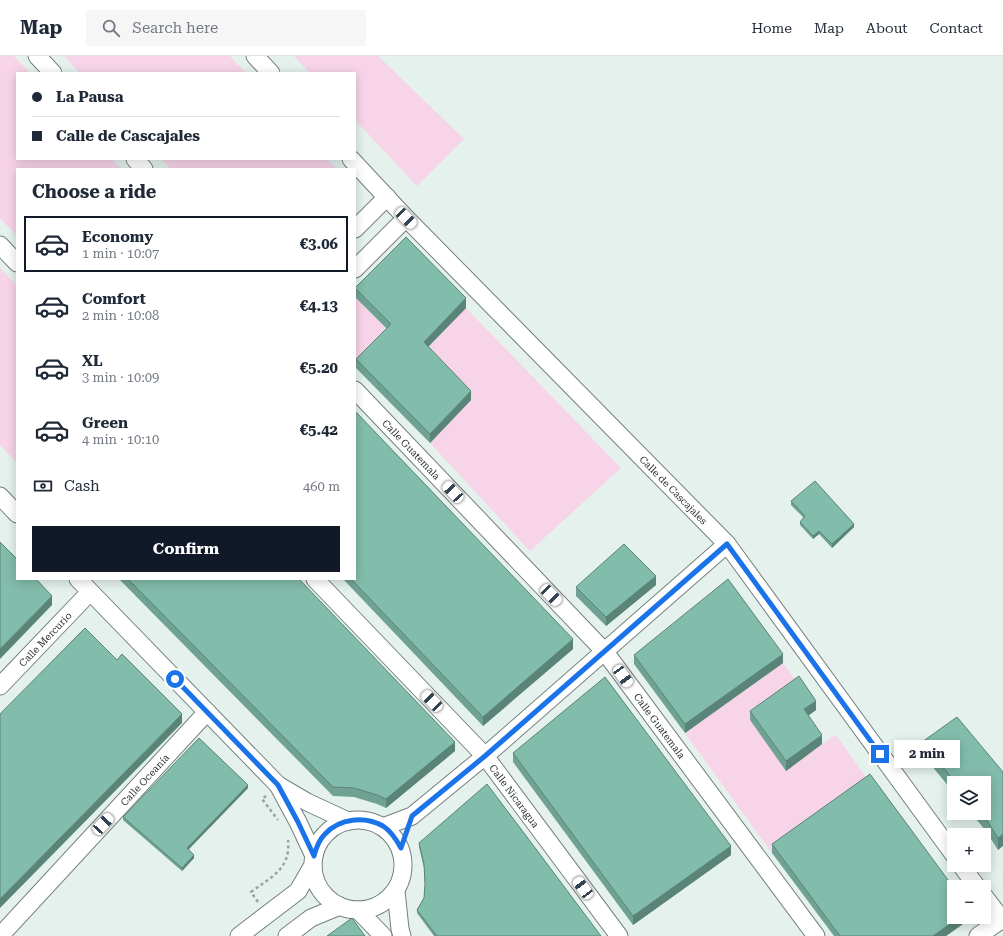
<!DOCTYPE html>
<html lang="en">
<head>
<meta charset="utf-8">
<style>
  :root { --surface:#fff; --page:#f6f6f7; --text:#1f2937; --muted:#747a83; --line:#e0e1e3; --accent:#111827 }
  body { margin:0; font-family:"Roboto Serif",serif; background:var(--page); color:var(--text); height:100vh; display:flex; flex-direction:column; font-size:15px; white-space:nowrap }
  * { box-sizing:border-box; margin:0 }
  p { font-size:13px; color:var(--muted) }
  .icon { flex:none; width:22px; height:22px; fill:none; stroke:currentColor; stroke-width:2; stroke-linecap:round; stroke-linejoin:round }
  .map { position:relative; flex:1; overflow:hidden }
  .panel { position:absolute; left:16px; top:112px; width:340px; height:412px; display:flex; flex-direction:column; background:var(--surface); border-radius:0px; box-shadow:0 2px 10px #0003 }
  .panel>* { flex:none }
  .banner { position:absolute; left:16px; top:16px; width:340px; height:88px; border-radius:0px; box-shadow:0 2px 10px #0003; display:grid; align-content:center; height:88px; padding:0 16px; background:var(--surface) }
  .fabs { position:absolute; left:947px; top:720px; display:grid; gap:8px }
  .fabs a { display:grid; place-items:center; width:44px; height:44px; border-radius:0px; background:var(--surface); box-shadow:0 2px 10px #0003; font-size:20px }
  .end { position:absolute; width:18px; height:18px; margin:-9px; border:5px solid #1a73e8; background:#fff; box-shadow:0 0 0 2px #fff }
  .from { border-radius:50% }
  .bubble { position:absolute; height:28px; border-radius:0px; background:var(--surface); box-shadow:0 2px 10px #0003; font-size:13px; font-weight:700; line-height:28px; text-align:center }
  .car { position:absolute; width:12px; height:24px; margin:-12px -6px; border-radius:5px; box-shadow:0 0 3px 1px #0007; background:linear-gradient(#fff 24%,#345 0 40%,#fff 0 76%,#345 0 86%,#fff 0) }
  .banner b { display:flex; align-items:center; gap:14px; height:38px; font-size:15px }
  .banner b+b { border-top:1px solid var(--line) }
  .banner i { width:10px; height:10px; background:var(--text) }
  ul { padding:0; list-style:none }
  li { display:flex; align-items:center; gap:12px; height:56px; margin:0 8px 6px; padding:0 8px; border:2px solid transparent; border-radius:0px }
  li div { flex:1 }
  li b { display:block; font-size:15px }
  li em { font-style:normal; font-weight:700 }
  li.active { border-color:var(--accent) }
  li>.icon { width:36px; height:36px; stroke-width:1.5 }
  h2 { padding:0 16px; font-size:18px; line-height:48px }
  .pay { display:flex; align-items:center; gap:10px; height:44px; padding:0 16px; font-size:15px }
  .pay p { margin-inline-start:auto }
  .cta { display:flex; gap:8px; margin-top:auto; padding:8px 16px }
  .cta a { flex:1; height:46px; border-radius:0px; background:var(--accent); color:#fff; font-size:16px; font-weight:700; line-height:46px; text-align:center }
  header { display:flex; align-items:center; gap:24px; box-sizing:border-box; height:56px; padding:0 20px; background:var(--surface); border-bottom:1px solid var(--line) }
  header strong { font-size:19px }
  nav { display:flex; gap:22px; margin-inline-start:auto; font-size:14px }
  .search { width:280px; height:36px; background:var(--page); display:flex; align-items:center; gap:10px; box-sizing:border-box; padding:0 14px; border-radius:0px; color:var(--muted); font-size:15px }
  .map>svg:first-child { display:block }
  .green { fill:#f8d4e9 }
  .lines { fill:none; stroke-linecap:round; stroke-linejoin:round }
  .minor-casing { stroke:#75807c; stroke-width:19 }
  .path { stroke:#98a29f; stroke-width:2.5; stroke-dasharray:3 3; stroke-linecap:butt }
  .minor { stroke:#fff; stroke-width:17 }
  .wall { fill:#70a293 }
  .shaded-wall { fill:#5b8478 }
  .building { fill:#82bcab; stroke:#5b8478 }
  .route { stroke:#1a73e8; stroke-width:5 }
  .labels { text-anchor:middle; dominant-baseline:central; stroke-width:3; stroke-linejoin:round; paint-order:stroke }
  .street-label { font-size:10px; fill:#303534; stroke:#fff }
</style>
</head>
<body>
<header>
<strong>Map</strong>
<div class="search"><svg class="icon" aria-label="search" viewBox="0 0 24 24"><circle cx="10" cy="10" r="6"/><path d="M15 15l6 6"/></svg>Search here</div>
<nav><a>Home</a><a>Map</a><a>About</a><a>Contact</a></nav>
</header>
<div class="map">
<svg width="1003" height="880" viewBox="0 0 1003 880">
  <rect width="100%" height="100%" fill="#e4f1ed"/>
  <g class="green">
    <path d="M0 0H14L30 17H17V103H112L121 113H17V180L0 162Z"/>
    <path d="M64 0H230L246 17H80Z"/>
    <path d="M294 0H378L464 83 417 130 355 64V17H310Z"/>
    <path d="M161 103H327L337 113H171Z"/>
    <path d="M0 212 17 230V407L0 389Z"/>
    <path d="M355 241 391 278 356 312 355 310Z"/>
    <path d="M466 252 621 412 530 495 430 387 471 344 424 295Z"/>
    <path d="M783 607 799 629 750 664 822 688 836 679 870 727 772 797 685 677Z"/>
  </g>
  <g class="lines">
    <defs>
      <g id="minor">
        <path d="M37 0 53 17"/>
        <path d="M255 0 271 17"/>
        <path d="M135 103 144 113"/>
        <path id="s1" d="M351 103 406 162 727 488 954 799"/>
        <path d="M355 173 387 141"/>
        <path d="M0 189 17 207"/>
        <path d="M355 213 406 162"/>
        <path id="s2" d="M355 334 605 596 816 880"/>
        <path d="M0 440 17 458"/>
        <path d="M78 523 278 729 298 766 314 800"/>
        <path id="s3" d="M315 523 485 700 619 880"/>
        <path id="s4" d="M0 630 90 536"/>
        <path d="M278 729 307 746 348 765"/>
        <circle cx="358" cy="809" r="45"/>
        <path d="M383 771 412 760 485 700 727 488"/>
        <path d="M961 809 977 831"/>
        <path d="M396 835 400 873 402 880"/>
        <path d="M984 840 1003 865"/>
        <path d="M358 854 383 880"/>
        <path id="s5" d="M0 880 207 656"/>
        <path d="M239 880 298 835 313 809"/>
        <path d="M287 880 311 862 340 850"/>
        <path d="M978 880 1001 864"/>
      </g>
    </defs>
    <use href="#minor" class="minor-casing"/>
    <g class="path">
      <path d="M266 740 262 743 278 764"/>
      <path d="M258 846 251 836C271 821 291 813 288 784"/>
    </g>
    <use href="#minor" class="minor"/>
  </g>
  <g class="wall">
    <path d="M355 232 466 252 428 291 471 344 430 387 356 312V303L387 273 355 241Z"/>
    <path d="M791 445 854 471 832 492 819 478 813 483 800 469V466L804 462 791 449Z"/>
    <path d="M119 523H299L455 695 386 752 377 748 354 741 333 740Z"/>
    <path d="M343 523H355L573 593 483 670Z"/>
    <path d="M656 529 606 570 576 540V531Z"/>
    <path d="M634 599 783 607 685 677 634 608Z"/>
    <path d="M816 654 808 659 822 688 786 715 750 664V655Z"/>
    <path d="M922 686 1003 716 998 794 986 775 971 757H984V727H954V737L922 698Z"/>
    <path d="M513 697 731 799 633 869 513 706Z"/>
    <path d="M248 732 189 793 194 802 182 815 123 764V761Z"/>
    <path d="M419 787 601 880H434L417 857V854L424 842 425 829 424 812 419 791Z"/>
    <path d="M772 788 970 861V863L946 880H834L772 797Z"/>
  </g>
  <g class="shaded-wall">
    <path d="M466 242V252L424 295V286Z"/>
    <path d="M471 335V344L430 387V378Z"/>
    <path d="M854 468V471L832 492V488Z"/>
    <path d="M819 475V478L813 483V480Z"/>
    <path d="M656 520V529L606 570V561Z"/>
    <path d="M52 540V549L0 603V593Z"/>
    <path d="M573 583V593L483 670V661Z"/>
    <path d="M783 598V607L685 677V668Z"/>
    <path d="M816 645V654L804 663V653Z"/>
    <path d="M182 658V667L0 852V843Z"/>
    <path d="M822 679V688L786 715V705Z"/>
    <path d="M455 686V695L386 752V743Z"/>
    <path d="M248 729V732L187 795V792Z"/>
    <path d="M1003 778V790L998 794V782Z"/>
    <path d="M731 790V799L633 869V860Z"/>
    <path d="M194 799V802L182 815V812Z"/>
    <path d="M960 861H970V863L946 880H933Z"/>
  </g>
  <g class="building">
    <path d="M406 181 466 242 424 286 471 335 430 378 356 303 391 268 355 232Z"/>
    <path d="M355 355 573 583 483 661 351 523H355Z"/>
    <path d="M815 425 854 468 832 488 819 475 813 480 800 466 805 460 791 445Z"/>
    <path d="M0 486 17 503V523H36L52 540 0 593Z"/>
    <path d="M624 488 656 520 606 561 576 531Z"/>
    <path d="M128 523H299L455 686 386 743 377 739 354 732 333 731Z"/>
    <path d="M728 523 783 598 685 668 634 599Z"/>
    <path d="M85 572 117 604 122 598 182 658 0 843V658Z"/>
    <path d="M799 620 816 645 804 653 822 679 786 705 750 655Z"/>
    <path d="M605 621 731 790 633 860 513 697Z"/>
    <path d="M957 661 1003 716V778L998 782 986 763 980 757H984V727H956L922 686Z"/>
    <path d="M199 682 248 729 187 792 194 799 182 812 123 761Z"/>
    <path d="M870 718 954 832V861H960L933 880H840L772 788Z"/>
    <path d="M487 728 530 785 601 880H437L417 854 424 842 425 828 424 808 419 787Z"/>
    <path d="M352 862 365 880H327Z"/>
  </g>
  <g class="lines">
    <path class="route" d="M175 623 278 729 298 766 314 800C316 792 319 784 325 778 340 762 364 760 383 770 391 775 396 783 401 792L412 760 485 700 727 488 880 698"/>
  </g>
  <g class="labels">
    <g class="street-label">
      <text stroke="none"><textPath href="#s2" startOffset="82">Calle Guatemala</textPath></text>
      <text stroke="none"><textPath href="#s1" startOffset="462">Calle de Cascajales</textPath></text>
      <text stroke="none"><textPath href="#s4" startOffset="65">Calle Mercurio</textPath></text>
      <text stroke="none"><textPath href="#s2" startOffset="454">Calle Guatemala</textPath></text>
      <text stroke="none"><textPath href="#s5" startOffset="213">Calle Oceanía</textPath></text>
      <text stroke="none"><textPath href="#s3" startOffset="295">Calle Nicaragua</textPath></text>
    </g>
  </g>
</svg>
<div class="fabs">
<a><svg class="icon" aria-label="layers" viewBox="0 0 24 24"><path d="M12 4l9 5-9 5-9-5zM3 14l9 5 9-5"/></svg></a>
<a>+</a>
<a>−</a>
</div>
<i class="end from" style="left:175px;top:623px"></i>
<i class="end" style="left:880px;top:698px"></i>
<div class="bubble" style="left:894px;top:684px;width:66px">2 min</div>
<i class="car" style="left:406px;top:162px;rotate:135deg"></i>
<i class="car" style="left:453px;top:436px;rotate:317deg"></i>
<i class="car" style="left:551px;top:539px;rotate:136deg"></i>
<i class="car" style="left:623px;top:620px;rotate:144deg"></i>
<i class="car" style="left:432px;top:645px;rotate:316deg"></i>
<i class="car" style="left:103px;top:768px;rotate:43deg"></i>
<i class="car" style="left:583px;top:832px;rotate:323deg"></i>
<div class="banner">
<b><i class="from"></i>La Pausa</b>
<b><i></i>Calle de Cascajales</b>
</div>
<section class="panel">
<h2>Choose a ride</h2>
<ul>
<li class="active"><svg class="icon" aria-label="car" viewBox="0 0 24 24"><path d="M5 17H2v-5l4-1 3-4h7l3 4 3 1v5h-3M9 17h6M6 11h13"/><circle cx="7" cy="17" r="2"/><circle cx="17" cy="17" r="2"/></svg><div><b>Economy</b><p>1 min · 10:07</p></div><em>€3.06</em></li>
<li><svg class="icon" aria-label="car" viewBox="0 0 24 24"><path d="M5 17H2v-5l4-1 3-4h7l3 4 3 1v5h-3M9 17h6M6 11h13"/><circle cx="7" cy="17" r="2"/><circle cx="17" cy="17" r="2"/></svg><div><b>Comfort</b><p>2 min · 10:08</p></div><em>€4.13</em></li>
<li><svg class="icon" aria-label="car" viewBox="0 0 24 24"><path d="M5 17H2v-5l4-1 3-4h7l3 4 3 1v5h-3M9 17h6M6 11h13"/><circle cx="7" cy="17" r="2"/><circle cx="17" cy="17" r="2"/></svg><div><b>XL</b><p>3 min · 10:09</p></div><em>€5.20</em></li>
<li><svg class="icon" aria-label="car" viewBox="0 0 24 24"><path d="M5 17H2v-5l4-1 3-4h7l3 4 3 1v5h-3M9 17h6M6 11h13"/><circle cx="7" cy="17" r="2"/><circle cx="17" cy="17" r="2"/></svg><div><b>Green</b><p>4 min · 10:10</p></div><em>€5.42</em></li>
</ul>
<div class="pay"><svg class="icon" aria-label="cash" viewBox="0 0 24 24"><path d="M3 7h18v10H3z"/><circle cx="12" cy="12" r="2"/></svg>Cash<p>460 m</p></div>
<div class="cta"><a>Confirm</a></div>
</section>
</div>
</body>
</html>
